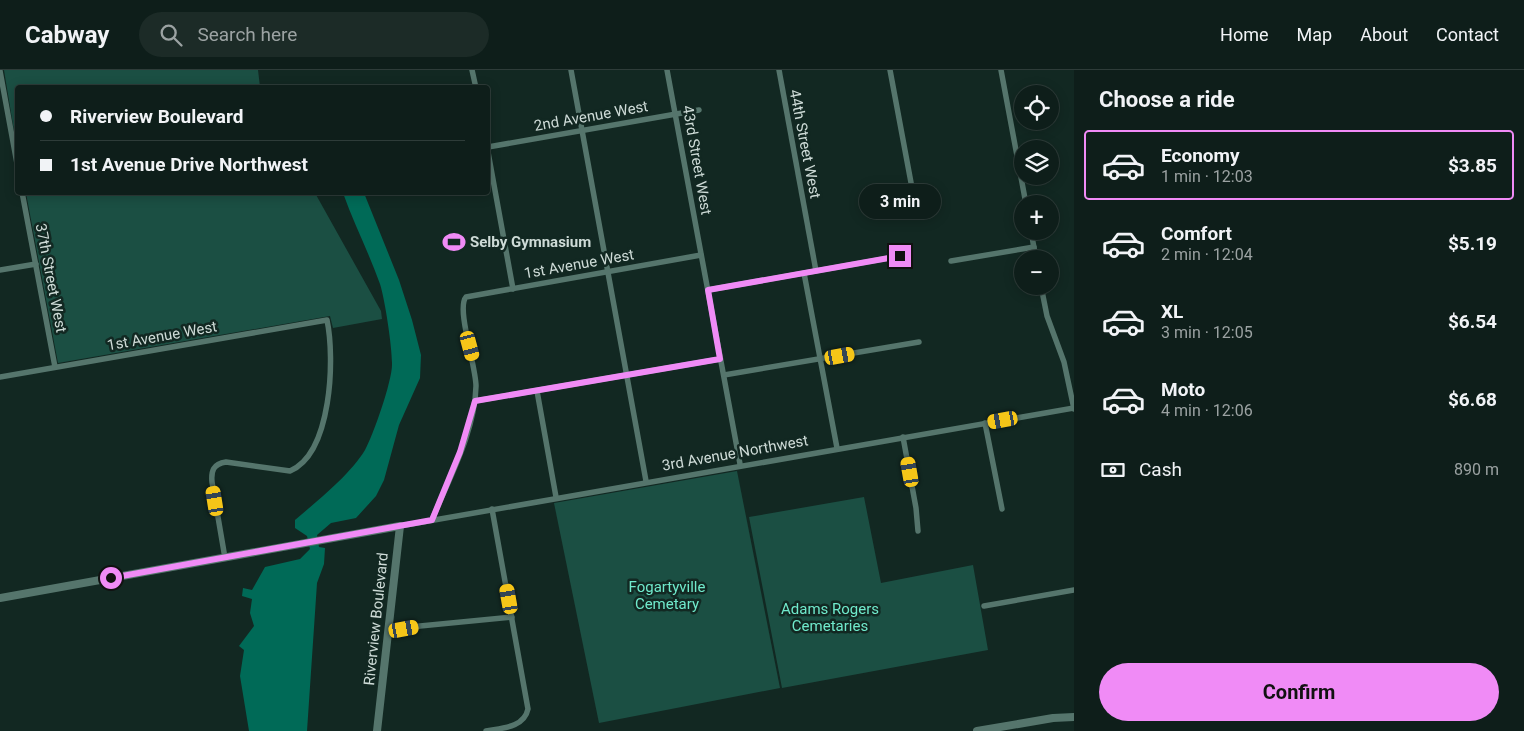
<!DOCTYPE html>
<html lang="en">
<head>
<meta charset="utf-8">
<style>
  :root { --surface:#0e1e1a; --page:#1c2b27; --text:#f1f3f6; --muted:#9ba2a2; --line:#2e3c39; --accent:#f08bf6 }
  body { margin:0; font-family:Roboto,sans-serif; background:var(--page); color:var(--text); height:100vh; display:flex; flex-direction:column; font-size:19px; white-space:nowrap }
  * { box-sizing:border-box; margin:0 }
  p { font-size:16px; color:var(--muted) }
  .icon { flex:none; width:28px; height:28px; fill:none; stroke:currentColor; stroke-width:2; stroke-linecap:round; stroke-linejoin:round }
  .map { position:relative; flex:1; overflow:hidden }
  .panel { display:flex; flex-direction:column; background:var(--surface); width:450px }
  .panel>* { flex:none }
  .banner { position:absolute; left:15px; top:15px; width:475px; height:110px; border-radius:5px; box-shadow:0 2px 12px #0003,0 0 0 1px var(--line); display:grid; align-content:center; height:110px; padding:0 25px; background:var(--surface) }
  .fabs { position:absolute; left:1014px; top:15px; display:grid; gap:10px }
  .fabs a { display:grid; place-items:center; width:45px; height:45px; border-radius:50%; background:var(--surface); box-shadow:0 2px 12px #0003,0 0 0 1px var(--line); font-size:25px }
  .end { position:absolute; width:22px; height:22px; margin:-11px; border:6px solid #f08bf6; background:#111; box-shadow:0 0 0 2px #111 }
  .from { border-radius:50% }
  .bubble { position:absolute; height:35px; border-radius:18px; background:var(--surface); box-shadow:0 2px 12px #0003,0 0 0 1px var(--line); font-size:16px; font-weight:700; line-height:35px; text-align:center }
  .car { position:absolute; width:15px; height:30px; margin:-15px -8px; border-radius:6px; box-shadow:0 0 4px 1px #0007; background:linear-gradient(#f5c518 24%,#345 0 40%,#f5c518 0 76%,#345 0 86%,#f5c518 0) }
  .banner b { display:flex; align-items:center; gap:18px; height:48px; font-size:19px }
  .banner b+b { border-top:1px solid var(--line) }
  .banner i { width:12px; height:12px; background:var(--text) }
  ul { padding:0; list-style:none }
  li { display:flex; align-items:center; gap:15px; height:70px; margin:0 10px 8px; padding:0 15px; border:2px solid transparent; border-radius:5px }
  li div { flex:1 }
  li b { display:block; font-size:19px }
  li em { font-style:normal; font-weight:700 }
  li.current { border-color:var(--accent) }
  li>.icon { width:45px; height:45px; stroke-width:1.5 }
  h2 { padding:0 25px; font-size:22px; line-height:60px }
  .pay { display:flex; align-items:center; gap:12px; height:55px; padding:0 25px; font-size:19px }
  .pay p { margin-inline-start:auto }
  .primary-button { display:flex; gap:10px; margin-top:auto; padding:10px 25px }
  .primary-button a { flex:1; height:58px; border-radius:30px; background:var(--accent); color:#111; font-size:20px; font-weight:700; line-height:58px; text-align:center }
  header { display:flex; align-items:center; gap:30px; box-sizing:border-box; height:70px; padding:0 25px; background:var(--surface); border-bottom:1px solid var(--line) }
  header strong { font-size:24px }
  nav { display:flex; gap:28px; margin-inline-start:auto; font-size:18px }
  .search { width:350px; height:45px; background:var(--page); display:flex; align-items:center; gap:12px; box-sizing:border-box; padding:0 18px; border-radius:28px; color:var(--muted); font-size:19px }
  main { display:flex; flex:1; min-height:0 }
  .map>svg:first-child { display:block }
  .green { fill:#1b4f43 }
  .water { fill:#006a57 }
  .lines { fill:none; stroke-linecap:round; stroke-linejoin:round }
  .minor { stroke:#55756c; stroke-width:5.5 }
  .tertiary { stroke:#55756c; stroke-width:8 }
  .route { stroke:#f08bf6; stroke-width:6 }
  .labels { text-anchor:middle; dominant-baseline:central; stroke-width:5; stroke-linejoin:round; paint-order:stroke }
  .street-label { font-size:15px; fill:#cedbd7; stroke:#122822 }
  .poi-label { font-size:15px; font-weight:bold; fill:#cedbd7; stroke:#122822; text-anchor:start }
  .park-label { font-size:15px; fill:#70eacc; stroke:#122822 }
</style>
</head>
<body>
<header>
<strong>Cabway</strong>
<div class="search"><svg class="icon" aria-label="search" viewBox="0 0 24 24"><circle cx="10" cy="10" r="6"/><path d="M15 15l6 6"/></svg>Search here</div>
<nav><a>Home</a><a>Map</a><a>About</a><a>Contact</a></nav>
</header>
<main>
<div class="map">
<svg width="1074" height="661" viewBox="0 0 1074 661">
  <rect width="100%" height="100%" fill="#122822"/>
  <g class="green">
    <path d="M4 0H258L260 17 18 18 17 79Z"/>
    <path d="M26 123H315L381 241 382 249 333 258 330 246 58 293Z"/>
    <path d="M737 401 780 618 599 653 554 433Z"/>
    <path d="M864 427 881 513 973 495 988 580 782 618 749 447Z"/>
  </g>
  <path class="water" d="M343 123H364L399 210 412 250 421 285 420 308 399 355 384 410 376 426 356 448 331 453 317 465 319 477 325 478 324 494 317 513 307 661H249L240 606 244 580 239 576 254 556 250 543 252 529 242 526 243 518 252 520 265 497 300 489 310 479 307 466 295 458V450C317 431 350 405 365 380 373 366 393 309 392 293 392 276 385 230 380 214 369 183 354 154 343 123Z"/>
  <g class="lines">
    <g class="minor">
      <path d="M472 0 476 18"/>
      <path d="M571 0 646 411"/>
      <path d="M667 0 740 394"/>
      <path d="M779 0 816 201"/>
      <path d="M890 0 915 134"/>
      <path d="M1001 0 1026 134"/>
      <path d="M0 1 18 99"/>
      <path d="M488 77 699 40"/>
      <path d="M488 82 513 219"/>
      <path d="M22 122 55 297"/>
      <path d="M1031 161 1036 189"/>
      <path d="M951 191 1034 177"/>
      <path d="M0 200 36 194"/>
      <path d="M804 203 837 378"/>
      <path d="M1041 216 1047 246 1064 292 1074 339"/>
      <path d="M708 220 900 186"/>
      <path d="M724 305 919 272"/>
      <path d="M0 307 327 250C335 288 332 383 290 401L226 392C213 394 211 401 212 412L225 488"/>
      <path d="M537 321 556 427"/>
      <path d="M475 331 720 289"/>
      <path d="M985 353 1002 439"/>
      <path d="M903 367 916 438 918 461"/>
      <path d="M432 450C449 408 475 362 476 316 476 296 456 238 466 227L701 185"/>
      <path d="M400 456 1074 338"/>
      <path d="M984 536 1074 520"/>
      <path d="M388 562 420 556 512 547"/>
      <path d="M486 661C501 658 524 658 528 639L492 439"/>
    </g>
    <g class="tertiary">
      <path d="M0 528 400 456 377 661"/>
      <path d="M977 661 1053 648 1074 647"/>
    </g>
  </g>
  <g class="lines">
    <path class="route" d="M111 508 432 450 460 382 475 331 720 289 708 220 900 186"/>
  </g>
  <defs>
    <symbol id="stadium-bare" viewBox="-9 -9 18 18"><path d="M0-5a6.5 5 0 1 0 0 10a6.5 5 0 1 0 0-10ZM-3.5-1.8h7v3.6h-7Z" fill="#f08bf6" stroke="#122822" stroke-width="2.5" paint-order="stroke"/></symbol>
  </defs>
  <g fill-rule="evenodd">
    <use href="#stadium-bare" x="438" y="156" width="32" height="32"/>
  </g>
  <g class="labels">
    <g class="street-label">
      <text transform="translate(591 46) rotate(-10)">2nd Avenue West</text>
      <text transform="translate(805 74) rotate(79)">44th Street West</text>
      <text transform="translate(697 90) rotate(80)">43rd Street West</text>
      <text transform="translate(579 194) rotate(-10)">1st Avenue West</text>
      <text transform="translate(51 208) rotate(79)">37th Street West</text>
      <text transform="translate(162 266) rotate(-10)">1st Avenue West</text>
      <text transform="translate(735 383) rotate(-10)">3rd Avenue Northwest</text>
      <text transform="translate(376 549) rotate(-84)">Riverview Boulevard</text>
    </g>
    <g class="poi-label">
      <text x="470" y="172">Selby Gymnasium</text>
    </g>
    <g class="park-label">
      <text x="667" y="517">Fogartyville<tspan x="667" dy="17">Cemetary</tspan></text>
      <text x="830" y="539">Adams Rogers<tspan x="830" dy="17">Cemetaries</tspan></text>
    </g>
  </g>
</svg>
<div class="fabs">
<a><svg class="icon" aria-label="locate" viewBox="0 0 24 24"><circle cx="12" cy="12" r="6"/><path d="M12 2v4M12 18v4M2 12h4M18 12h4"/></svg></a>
<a><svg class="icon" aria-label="layers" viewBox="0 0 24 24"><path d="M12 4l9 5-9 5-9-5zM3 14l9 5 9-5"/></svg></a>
<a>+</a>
<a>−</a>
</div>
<i class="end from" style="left:111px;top:508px"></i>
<i class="end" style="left:900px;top:186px"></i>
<div class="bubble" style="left:859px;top:114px;width:82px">3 min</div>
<i class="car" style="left:470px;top:276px;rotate:165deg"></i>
<i class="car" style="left:840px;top:286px;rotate:80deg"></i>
<i class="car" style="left:1003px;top:350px;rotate:260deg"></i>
<i class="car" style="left:910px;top:402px;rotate:350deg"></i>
<i class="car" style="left:215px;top:431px;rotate:351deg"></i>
<i class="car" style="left:509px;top:529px;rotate:350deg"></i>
<i class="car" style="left:404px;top:559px;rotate:80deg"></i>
<div class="banner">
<b><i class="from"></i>Riverview Boulevard</b>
<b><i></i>1st Avenue Drive Northwest</b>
</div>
</div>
<section class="panel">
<h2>Choose a ride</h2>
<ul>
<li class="current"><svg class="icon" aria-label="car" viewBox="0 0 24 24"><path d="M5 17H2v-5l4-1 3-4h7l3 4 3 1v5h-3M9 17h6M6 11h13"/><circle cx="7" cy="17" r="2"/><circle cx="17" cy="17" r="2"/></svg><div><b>Economy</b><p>1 min · 12:03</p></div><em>$3.85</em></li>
<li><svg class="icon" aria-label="car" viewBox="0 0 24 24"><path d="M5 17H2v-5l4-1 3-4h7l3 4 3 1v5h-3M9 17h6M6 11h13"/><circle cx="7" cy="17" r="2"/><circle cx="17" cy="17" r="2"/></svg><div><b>Comfort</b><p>2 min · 12:04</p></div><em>$5.19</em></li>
<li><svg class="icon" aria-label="car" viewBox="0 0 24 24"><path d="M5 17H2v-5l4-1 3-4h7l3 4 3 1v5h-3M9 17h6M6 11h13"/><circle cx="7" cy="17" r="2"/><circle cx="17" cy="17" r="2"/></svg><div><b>XL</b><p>3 min · 12:05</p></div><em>$6.54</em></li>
<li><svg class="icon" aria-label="car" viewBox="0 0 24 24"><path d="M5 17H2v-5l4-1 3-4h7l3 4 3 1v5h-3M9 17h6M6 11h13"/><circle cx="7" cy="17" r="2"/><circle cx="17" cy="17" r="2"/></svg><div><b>Moto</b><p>4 min · 12:06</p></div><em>$6.68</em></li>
</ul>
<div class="pay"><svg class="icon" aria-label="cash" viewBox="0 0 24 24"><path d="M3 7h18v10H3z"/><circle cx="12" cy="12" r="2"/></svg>Cash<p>890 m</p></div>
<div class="primary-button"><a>Confirm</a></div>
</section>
</main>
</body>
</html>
